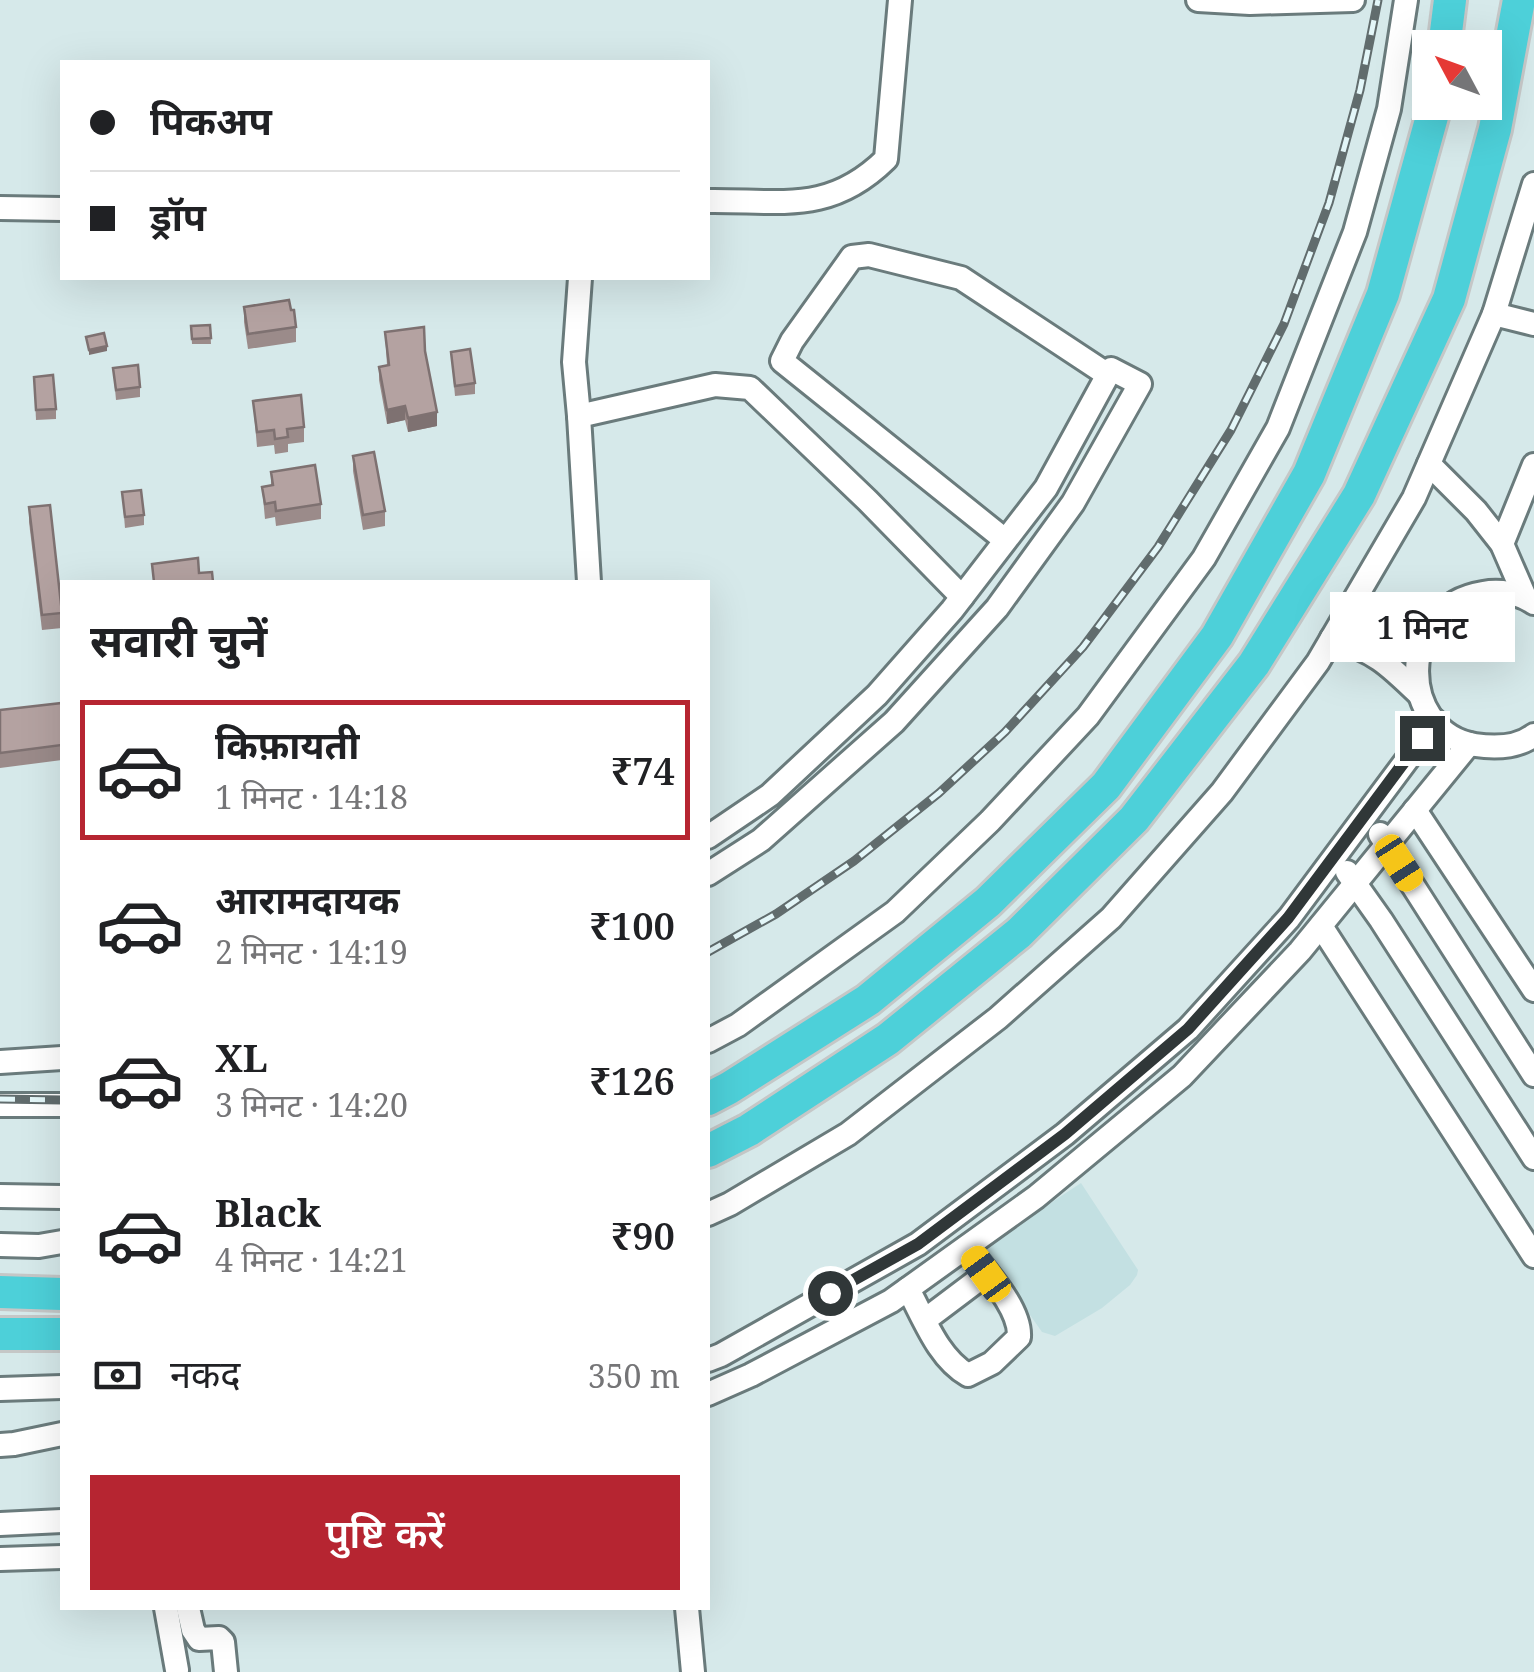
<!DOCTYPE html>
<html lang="hi">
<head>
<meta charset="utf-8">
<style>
  :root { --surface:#fff; --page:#f2f2f2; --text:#202124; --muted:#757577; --line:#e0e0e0; --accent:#b62531 }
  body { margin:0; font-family:"Noto Serif","Noto Sans Devanagari",serif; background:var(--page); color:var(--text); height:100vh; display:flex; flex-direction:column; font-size:38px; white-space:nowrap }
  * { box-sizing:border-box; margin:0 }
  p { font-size:32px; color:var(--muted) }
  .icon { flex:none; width:55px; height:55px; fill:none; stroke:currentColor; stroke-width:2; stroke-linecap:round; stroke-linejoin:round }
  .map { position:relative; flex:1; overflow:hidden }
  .sheet { position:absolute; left:60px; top:580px; width:650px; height:1030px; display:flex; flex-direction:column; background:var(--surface); border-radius:0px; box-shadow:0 10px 40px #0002 }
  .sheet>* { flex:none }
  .banner { position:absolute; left:60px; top:60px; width:650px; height:220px; border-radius:0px; box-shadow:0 10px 40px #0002; display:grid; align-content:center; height:220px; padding:0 30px; background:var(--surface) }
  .needle { width:65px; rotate:311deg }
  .tools { position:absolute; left:1412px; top:30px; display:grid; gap:20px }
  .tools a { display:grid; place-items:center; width:90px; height:90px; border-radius:0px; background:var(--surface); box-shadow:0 10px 40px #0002; font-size:50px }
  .end { position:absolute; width:45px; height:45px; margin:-22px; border:12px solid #303738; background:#fff; box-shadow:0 0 0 5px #fff }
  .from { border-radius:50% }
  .bubble { position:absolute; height:70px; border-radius:0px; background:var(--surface); box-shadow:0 10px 40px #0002; font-size:32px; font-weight:600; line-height:70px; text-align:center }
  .car { position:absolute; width:30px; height:60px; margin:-30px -15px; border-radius:12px; box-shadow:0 0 8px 2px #0007; background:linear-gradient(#f5c518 24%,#345 0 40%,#f5c518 0 76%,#345 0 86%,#f5c518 0) }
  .banner b { display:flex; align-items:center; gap:35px; height:95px; font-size:38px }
  .banner b+b { border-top:2px solid var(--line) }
  .banner i { width:25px; height:25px; background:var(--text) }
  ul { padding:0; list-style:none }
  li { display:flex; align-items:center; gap:30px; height:140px; margin:0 20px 15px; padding:0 10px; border:5px solid transparent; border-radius:0px }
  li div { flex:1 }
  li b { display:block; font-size:38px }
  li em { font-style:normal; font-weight:600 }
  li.active { border-color:var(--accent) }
  li>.icon { width:90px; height:90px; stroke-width:1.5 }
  h2 { padding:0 30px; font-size:45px; line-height:120px }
  .pay { display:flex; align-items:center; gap:25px; height:110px; padding:0 30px; font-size:38px }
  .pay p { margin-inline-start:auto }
  .primary-button { display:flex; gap:20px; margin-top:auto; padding:20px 30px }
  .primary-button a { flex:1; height:115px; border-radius:0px; background:var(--accent); color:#fff; font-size:40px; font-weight:600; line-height:115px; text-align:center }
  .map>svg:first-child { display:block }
  .built { fill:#c3e0e2 }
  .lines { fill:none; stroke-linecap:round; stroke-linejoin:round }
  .minor-casing { stroke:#6a7b7c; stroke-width:28 }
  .highway-casing { stroke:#c5c7c7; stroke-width:38 }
  .minor { stroke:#fff; stroke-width:22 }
  .highway { stroke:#4dd0d9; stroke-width:32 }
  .rail-casing { stroke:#616c6d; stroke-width:9 }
  .rail { stroke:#e3f6f8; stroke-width:5; stroke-dasharray:15; stroke-linecap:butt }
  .wall { fill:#9b8b8a }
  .shaded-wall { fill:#7e7171 }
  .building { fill:#b4a2a1; stroke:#7e7171; stroke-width:2.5 }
  .route { stroke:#303738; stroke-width:12 }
</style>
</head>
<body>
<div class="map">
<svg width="1534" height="1672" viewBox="0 0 1534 1672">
  <rect width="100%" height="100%" fill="#d6e9ea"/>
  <path class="built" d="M1081 1183 1138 1270 1137 1275 1130 1285 1102 1308 1055 1336 1042 1332 983 1248Z"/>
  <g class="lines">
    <defs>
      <g id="minor">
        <path d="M1198 0 1250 3 1353 0"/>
        <path d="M708 201C780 200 829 215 886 159L900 0"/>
        <path d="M0 208 62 209"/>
        <path d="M1494 314 1534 324"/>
        <path d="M579 416 574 362 580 278"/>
        <path d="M1429 464 1476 511 1502 544 1525 597"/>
        <path d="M1005 540 782 361 792 341 852 257 869 255 961 278 1108 375"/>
        <path d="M1502 544 1534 465"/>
        <path d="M589 582 579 416 715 385 750 388 867 500 962 597"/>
        <path d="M1534 603C1519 593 1500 590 1483 593 1396 607 1397 732 1475 745 1495 748 1517 748 1534 735"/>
        <path d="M1332 638C1376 652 1387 663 1419 694"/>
        <path d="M1415 810 1534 990"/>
        <path d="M1380 834 1534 1075"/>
        <path d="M708 837 770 795 877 695 952 610 1046 488 1111 369 1140 384 1073 503 997 608 894 722 761 840 708 874"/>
        <path d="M1347 872 1381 920 1534 1158"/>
        <path d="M1321 926 1534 1256"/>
        <path d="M708 1041 738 1025 895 912 990 821 1088 716 1204 558 1278 428 1355 232 1389 109 1406 0"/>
        <path d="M0 1062 62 1058"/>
        <path d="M0 1105H62"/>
        <path d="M0 1196 62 1197"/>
        <path d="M708 1214 730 1204 848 1134 998 1018 1111 918 1222 792 1318 662 1414 498 1494 314 1534 184"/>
        <path d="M0 1245 39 1246 62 1242"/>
        <path d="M908 1289C924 1318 938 1358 968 1375L992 1363 1019 1337C1021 1308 984 1270 967 1247"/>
        <path d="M925 1320 986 1274"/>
        <path d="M708 1360 721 1355 918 1244 1065 1134 1188 1029 1289 918 1409 757 1434 720"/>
        <path d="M0 1389 62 1387"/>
        <path d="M708 1394 751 1375 891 1301 1036 1197 1182 1076 1300 951 1469 744"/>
        <path d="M0 1445 14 1444 62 1434"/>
        <path d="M0 1524 62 1521"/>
        <path d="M0 1559 62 1557"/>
        <path d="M166 1608 177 1670"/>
        <path d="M188 1608 193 1630 199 1639 219 1638 223 1642 226 1672"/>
        <path d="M687 1608 693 1672"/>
      </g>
      <g id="highway">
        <path d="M1444 48 1450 0"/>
        <path d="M708 1099 729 1088 868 1000 988 902 1106 786 1217 636 1309 474 1383 294 1436 102"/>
        <path d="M708 1151 749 1130 888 1039 1019 933 1134 819 1254 664 1359 495 1449 299 1495 129 1519 0"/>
        <path d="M0 1292 62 1294"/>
        <path d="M0 1334H62"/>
      </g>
    </defs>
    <use href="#minor" class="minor-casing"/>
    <use href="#highway" class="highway-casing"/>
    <use href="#minor" class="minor"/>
    <use href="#highway" class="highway"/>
    <defs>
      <g id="rail">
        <path d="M708 952 776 914 854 861 939 793 1005 732 1083 647 1158 547 1231 430 1284 324 1329 203 1360 90 1378 0"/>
        <path d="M0 1099 62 1100"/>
      </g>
    </defs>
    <use href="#rail" class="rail-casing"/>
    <use href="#rail" class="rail"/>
  </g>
  <g class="wall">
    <path d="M244 307 291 310 296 327V342L248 349 244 322Z"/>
    <path d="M210 325 211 344H192L191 326Z"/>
    <path d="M385 332 425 351 437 426 408 432 405 420 387 424 379 380V367L387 365Z"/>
    <path d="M451 352 475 383V394L455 396Z"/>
    <path d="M113 368 140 387V397L116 400Z"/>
    <path d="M34 377 56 409V419L36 420Z"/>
    <path d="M253 401 304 427V442L288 444V452L275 454 274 445 257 447Z"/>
    <path d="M353 456 385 511V526L363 530 353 471Z"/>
    <path d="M271 472 321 504V519L276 526 275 517 265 519 262 487 271 486Z"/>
    <path d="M122 492 144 515V525L125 528Z"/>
    <path d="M29 507 62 612V628L42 630 29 522Z"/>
    <path d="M62 703V760L0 768V710Z"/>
  </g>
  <g class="shaded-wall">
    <path d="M107 346V351L89 355V350Z"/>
    <path d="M405 406V420L387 424V410Z"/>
    <path d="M437 412V426L408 432V418Z"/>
  </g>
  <g class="building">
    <path d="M289 300 291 310H294L296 327 248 334 244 307Z"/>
    <path d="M210 325 211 338 192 339 191 326Z"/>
    <path d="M424 327 425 351 437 412 408 418 405 406 387 410 379 367 389 365 385 332Z"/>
    <path d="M104 333 107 346 89 350 86 337Z"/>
    <path d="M470 349 475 383 455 386 451 352Z"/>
    <path d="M138 365 140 387 116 390 113 368Z"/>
    <path d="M53 375 56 409 36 410 34 377Z"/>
    <path d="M301 395 304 427 287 429 288 437 275 439 274 430 257 432 253 401Z"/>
    <path d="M374 452 385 511 363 515 353 456Z"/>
    <path d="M315 465 321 504 276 511 275 502 265 504 262 487 273 485 271 472Z"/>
    <path d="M141 490 144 515 125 517 122 492Z"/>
    <path d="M50 505 62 613 42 615 29 507Z"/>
    <path d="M198 558 199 573 212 572 213 582H154L152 564Z"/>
    <path d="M62 703V745L0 753V710Z"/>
  </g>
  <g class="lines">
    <path class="route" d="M830 1293 918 1244 1065 1134 1188 1029 1288 918 1422 738"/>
  </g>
</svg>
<div class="tools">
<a><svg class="needle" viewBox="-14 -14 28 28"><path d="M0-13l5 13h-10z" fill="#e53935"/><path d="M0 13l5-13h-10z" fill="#757577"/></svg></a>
</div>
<i class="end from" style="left:830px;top:1293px"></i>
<i class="end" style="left:1422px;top:738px"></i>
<div class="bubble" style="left:1330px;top:592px;width:185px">1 मिनट</div>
<i class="car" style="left:1399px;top:863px;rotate:147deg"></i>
<i class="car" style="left:986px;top:1274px;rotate:324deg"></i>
<div class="banner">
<b><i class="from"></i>पिकअप</b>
<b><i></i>ड्रॉप</b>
</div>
<section class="sheet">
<h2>सवारी चुनें</h2>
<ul>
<li class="active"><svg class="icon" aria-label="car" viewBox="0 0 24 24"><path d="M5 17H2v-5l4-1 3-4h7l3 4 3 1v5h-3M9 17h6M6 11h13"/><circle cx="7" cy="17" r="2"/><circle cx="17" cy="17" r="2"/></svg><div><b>किफ़ायती</b><p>1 मिनट · 14:18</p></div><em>₹74</em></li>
<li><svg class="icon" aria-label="car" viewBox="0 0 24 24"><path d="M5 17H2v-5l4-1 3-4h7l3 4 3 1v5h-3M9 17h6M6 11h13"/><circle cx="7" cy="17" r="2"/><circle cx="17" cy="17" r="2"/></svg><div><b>आरामदायक</b><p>2 मिनट · 14:19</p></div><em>₹100</em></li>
<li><svg class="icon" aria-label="car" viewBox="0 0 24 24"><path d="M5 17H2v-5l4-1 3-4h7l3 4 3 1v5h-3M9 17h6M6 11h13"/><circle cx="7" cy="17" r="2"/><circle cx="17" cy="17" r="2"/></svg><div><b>XL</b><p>3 मिनट · 14:20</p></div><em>₹126</em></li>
<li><svg class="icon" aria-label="car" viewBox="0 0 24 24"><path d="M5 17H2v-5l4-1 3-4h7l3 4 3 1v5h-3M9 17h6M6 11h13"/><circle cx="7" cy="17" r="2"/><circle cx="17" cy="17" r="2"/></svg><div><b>Black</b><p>4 मिनट · 14:21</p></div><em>₹90</em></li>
</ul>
<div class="pay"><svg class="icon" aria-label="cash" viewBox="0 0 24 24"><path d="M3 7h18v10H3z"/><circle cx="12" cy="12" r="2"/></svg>नकद<p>350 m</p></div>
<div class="primary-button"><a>पुष्टि करें</a></div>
</section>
</div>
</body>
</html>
